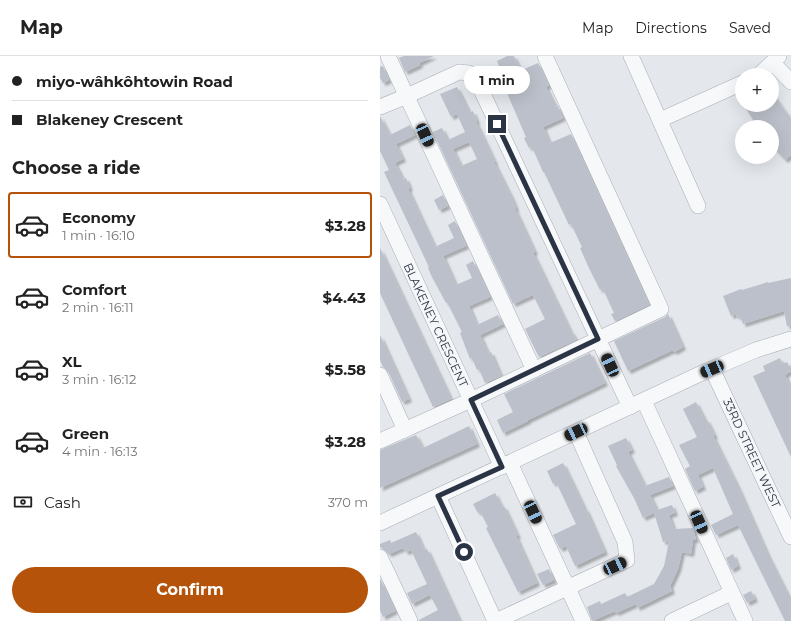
<!DOCTYPE html>
<html lang="en">
<head>
<meta charset="utf-8">
<style>
  :root { --surface:#fff; --page:#f6f6f6; --text:#222; --muted:#767676; --line:#e0e0e0; --accent:#b45309 }
  body { margin:0; font-family:Montserrat,sans-serif; background:var(--page); color:var(--text); height:100vh; display:flex; flex-direction:column; font-size:15px; white-space:nowrap }
  * { box-sizing:border-box; margin:0 }
  p { font-size:13px; color:var(--muted) }
  .icon { flex:none; width:22px; height:22px; fill:none; stroke:currentColor; stroke-width:2; stroke-linecap:round; stroke-linejoin:round }
  .map { position:relative; flex:1; overflow:hidden }
  .details { display:flex; flex-direction:column; background:var(--surface); width:380px }
  .details>* { flex:none }
  .hud { display:grid; align-content:center; height:88px; padding:0 12px; background:var(--surface) }
  .fabs { position:absolute; left:355px; top:12px; display:grid; gap:8px }
  .fabs a { display:grid; place-items:center; width:44px; height:44px; border-radius:50%; background:var(--surface); box-shadow:0 4px 16px #0002; font-size:20px }
  .end { position:absolute; width:18px; height:18px; margin:-9px; border:5px solid #2b3445; background:#fff; box-shadow:0 0 0 2px #fff }
  .from { border-radius:50% }
  .bubble { position:absolute; height:28px; border-radius:14px; background:var(--surface); box-shadow:0 4px 16px #0002; font-size:13px; font-weight:700; line-height:28px; text-align:center }
  .car { position:absolute; width:12px; height:24px; margin:-12px -6px; border-radius:5px; box-shadow:0 0 3px 1px #0007; background:linear-gradient(#222 24%,#8ab4d8 0 40%,#222 0 76%,#8ab4d8 0 86%,#222 0) }
  .hud b { display:flex; align-items:center; gap:14px; height:38px; font-size:15px }
  .hud b+b { border-top:1px solid var(--line) }
  .hud i { width:10px; height:10px; background:var(--text) }
  ul { padding:0; list-style:none }
  li { display:flex; align-items:center; gap:12px; height:66px; margin:0 8px 6px; padding:0 4px; border:2px solid transparent; border-radius:4px }
  li div { flex:1 }
  li b { display:block; font-size:15px }
  li em { font-style:normal; font-weight:700 }
  li.selected { border-color:var(--accent) }
  li>.icon { width:36px; height:36px; stroke-width:1.5 }
  h2 { padding:0 12px; font-size:18px; line-height:48px }
  .pay { display:flex; align-items:center; gap:10px; height:44px; padding:0 12px; font-size:15px }
  .pay p { margin-inline-start:auto }
  .action { display:flex; gap:8px; margin-top:auto; padding:8px 12px }
  .action a { flex:1; height:46px; border-radius:24px; background:var(--accent); color:#fff; font-size:16px; font-weight:700; line-height:46px; text-align:center }
  header { display:flex; align-items:center; gap:24px; box-sizing:border-box; height:56px; padding:0 20px; background:var(--surface); border-bottom:1px solid var(--line) }
  header strong { font-size:19px }
  nav { display:flex; gap:22px; margin-inline-start:auto; font-size:14px }
  main { display:flex; flex:1; min-height:0 }
  .map>svg:first-child { display:block }
  .building { fill:#bbc0ca; fill-rule:evenodd; filter:url(#shadow) }
  .lines { fill:none; stroke-linecap:round; stroke-linejoin:round }
  .minor-casing { stroke:#a9aeb7; stroke-width:16 }
  .minor { stroke:#f7f8fa; stroke-width:15 }
  .route { stroke:#2b3445; stroke-width:5 }
  .labels { text-anchor:middle; dominant-baseline:central; stroke-width:3; stroke-linejoin:round; paint-order:stroke }
  .street-label { font-size:12px; fill:#2b3445; stroke:#f4f6f9 }
</style>
</head>
<body>
<header>
<strong>Map</strong>
<nav><a>Map</a><a>Directions</a><a>Saved</a></nav>
</header>
<main>
<section class="details">
<div class="hud">
<b><i class="from"></i>miyo-wâhkôhtowin Road</b>
<b><i></i>Blakeney Crescent</b>
</div>
<h2>Choose a ride</h2>
<ul>
<li class="selected"><svg class="icon" aria-label="car" viewBox="0 0 24 24"><path d="M5 17H2v-5l4-1 3-4h7l3 4 3 1v5h-3M9 17h6M6 11h13"/><circle cx="7" cy="17" r="2"/><circle cx="17" cy="17" r="2"/></svg><div><b>Economy</b><p>1 min · 16:10</p></div><em>$3.28</em></li>
<li><svg class="icon" aria-label="car" viewBox="0 0 24 24"><path d="M5 17H2v-5l4-1 3-4h7l3 4 3 1v5h-3M9 17h6M6 11h13"/><circle cx="7" cy="17" r="2"/><circle cx="17" cy="17" r="2"/></svg><div><b>Comfort</b><p>2 min · 16:11</p></div><em>$4.43</em></li>
<li><svg class="icon" aria-label="car" viewBox="0 0 24 24"><path d="M5 17H2v-5l4-1 3-4h7l3 4 3 1v5h-3M9 17h6M6 11h13"/><circle cx="7" cy="17" r="2"/><circle cx="17" cy="17" r="2"/></svg><div><b>XL</b><p>3 min · 16:12</p></div><em>$5.58</em></li>
<li><svg class="icon" aria-label="car" viewBox="0 0 24 24"><path d="M5 17H2v-5l4-1 3-4h7l3 4 3 1v5h-3M9 17h6M6 11h13"/><circle cx="7" cy="17" r="2"/><circle cx="17" cy="17" r="2"/></svg><div><b>Green</b><p>4 min · 16:13</p></div><em>$3.28</em></li>
</ul>
<div class="pay"><svg class="icon" aria-label="cash" viewBox="0 0 24 24"><path d="M3 7h18v10H3z"/><circle cx="12" cy="12" r="2"/></svg>Cash<p>370 m</p></div>
<div class="action"><a>Confirm</a></div>
</section>
<div class="map">
<svg width="411" height="565" viewBox="0 0 411 565">
  <defs>
    <filter id="shadow"><feDropShadow dx="3" dy="3" stdDeviation="1" flood-color="#0004"/></filter>
  </defs>
  <rect width="100%" height="100%" fill="#e4e7ec"/>
  <g class="building">
    <path d="M24 0H54L39 7 40 9 25 16 19 2Z"/>
    <path d="M127 0H134L140 13H142V14L158 7 169 29 166 31 176 51 178 50 183 62 163 71 170 87 191 78 269 249 235 265 231 258 234 257 223 233 220 234 209 212 200 192 202 191 191 168 189 169 164 116H163L152 91 149 92 144 82 146 81 127 37 129 35 117 5Z"/>
    <path d="M3 10 9 24 3 27 0 22V11Z"/>
    <path d="M77 31 90 57 93 55 97 65 96 66 115 106H114L132 142 136 152 135 153 155 196 153 197 191 276H192L196 284 159 301 145 273 165 263 153 239 133 248 53 76 62 72 68 84 85 76 77 58 71 61 60 38ZM89 86 97 103 81 110 73 93Z"/>
    <path d="M392 37 411 63V99L405 104 392 90V71H364L373 64 364 49H392Z"/>
    <path d="M0 60 10 79 30 69 35 79 16 88 23 103 15 107 23 123 26 122 30 132 28 133 55 191 74 182 68 169 75 165 86 190 63 200 76 229 92 222 86 209 93 205 110 241 89 250 97 269 118 259 123 268 100 279 108 297 111 296 121 320 105 327 99 313 97 314 92 302 90 303 80 277 82 276 67 246 66 247 52 221 48 212 49 211 4 116 9 114 0 95Z"/>
    <path d="M63 139 68 150 59 154 54 144Z"/>
    <path d="M0 192 71 343 53 351 0 237Z"/>
    <path d="M411 222V270H407L404 255 363 268 360 260 357 261 356 258 351 260 343 240 361 233 362 234 388 226V227Z"/>
    <path d="M288 258 303 291 294 296 293 294 248 315 234 285 285 261Z"/>
    <path d="M0 279 29 343 22 346 8 315 3 311 0 304Z"/>
    <path d="M210 297 225 327 148 364V365L123 377 117 364 133 356 124 338Z"/>
    <path d="M400 302 402 308 407 306 411 315 405 319 411 331V401L373 320 385 315 383 310Z"/>
    <path d="M316 346 325 364H327L335 380H333L359 433 387 497 411 545V565H405L358 469 336 479 331 469 353 458 333 412 318 419 323 431 315 435 305 413 310 410 299 389 317 381 303 353Z"/>
    <path d="M89 370 97 388 0 432V394L36 379 43 392Z"/>
    <path d="M246 382 252 394 248 396 265 430 289 421 293 430 270 439 277 454 292 449 295 457 289 459 294 473 313 472 316 484H313L311 498 302 496 298 513 290 530 292 535 257 552 256 548 236 557 235 555 212 565 207 551 220 545 221 548 245 537 247 541 274 528 284 510 289 485 283 486 274 457 263 462 254 442 236 410 237 409 228 390Z"/>
    <path d="M183 407 205 453H206L225 496 195 510 186 490 180 493 173 479 196 468 176 426 173 428 167 415Z"/>
    <path d="M115 437 122 451 124 450 138 480H136L157 527 138 536 106 472 108 471 100 455 98 457 93 448Z"/>
    <path d="M36 476 44 494 47 493 80 565H39V564L58 554 50 539 32 548 27 537 47 528 31 494 26 496 23 492 9 498 5 494 0 491V488L10 484 11 487Z"/>
    <path d="M353 498 358 510 351 514 346 502Z"/>
    <path d="M169 513 174 524 163 529 157 518Z"/>
    <path d="M0 522 15 555 3 561 0 554Z"/>
    <path d="M371 535 375 543 367 547 363 539Z"/>
  </g>
  <g class="lines">
    <defs>
      <g id="minor">
        <path d="M8 0 154 314"/>
        <path d="M251 0 318 150"/>
        <path d="M393 7 411 26"/>
        <path d="M379 19 399 0"/>
        <path d="M0 51 27 40 79 16 89 17 97 25 250 351"/>
        <path d="M280 64 362 27"/>
        <path d="M0 148 122 411"/>
        <path d="M332 313 411 481"/>
        <path d="M0 319 25 374"/>
        <path d="M264 345 365 565"/>
        <path d="M0 385 91 344 281 253 165 0"/>
        <path d="M130 407 203 565"/>
        <path d="M58 440 115 565"/>
        <path d="M0 467 322 317 376 294 411 283"/>
        <path d="M0 501 30 565"/>
        <path d="M116 565 247 504 245 486 196 376"/>
        <path d="M292 565 351 537"/>
      </g>
    </defs>
    <use href="#minor" class="minor-casing"/>
    <use href="#minor" class="minor"/>
  </g>
  <g class="lines">
    <path class="route" d="M84 496 58 440 122 411 91 344 218 283 117 68"/>
  </g>
  <g class="labels">
    <g class="street-label">
      <text transform="translate(56 269) rotate(65)">BLAKENEY CRESCENT</text>
      <text transform="translate(372 397) rotate(65)">33RD STREET WEST</text>
    </g>
  </g>
</svg>
<div class="fabs">
<a>+</a>
<a>−</a>
</div>
<i class="end from" style="left:84px;top:496px"></i>
<i class="end" style="left:117px;top:68px"></i>
<div class="bubble" style="left:84px;top:10px;width:66px">1 min</div>
<i class="car" style="left:45px;top:79px;rotate:155deg"></i>
<i class="car" style="left:230px;top:309px;rotate:335deg"></i>
<i class="car" style="left:332px;top:313px;rotate:247deg"></i>
<i class="car" style="left:196px;top:376px;rotate:245deg"></i>
<i class="car" style="left:153px;top:456px;rotate:155deg"></i>
<i class="car" style="left:319px;top:466px;rotate:156deg"></i>
<i class="car" style="left:235px;top:510px;rotate:65deg"></i>
</div>
</main>
</body>
</html>
